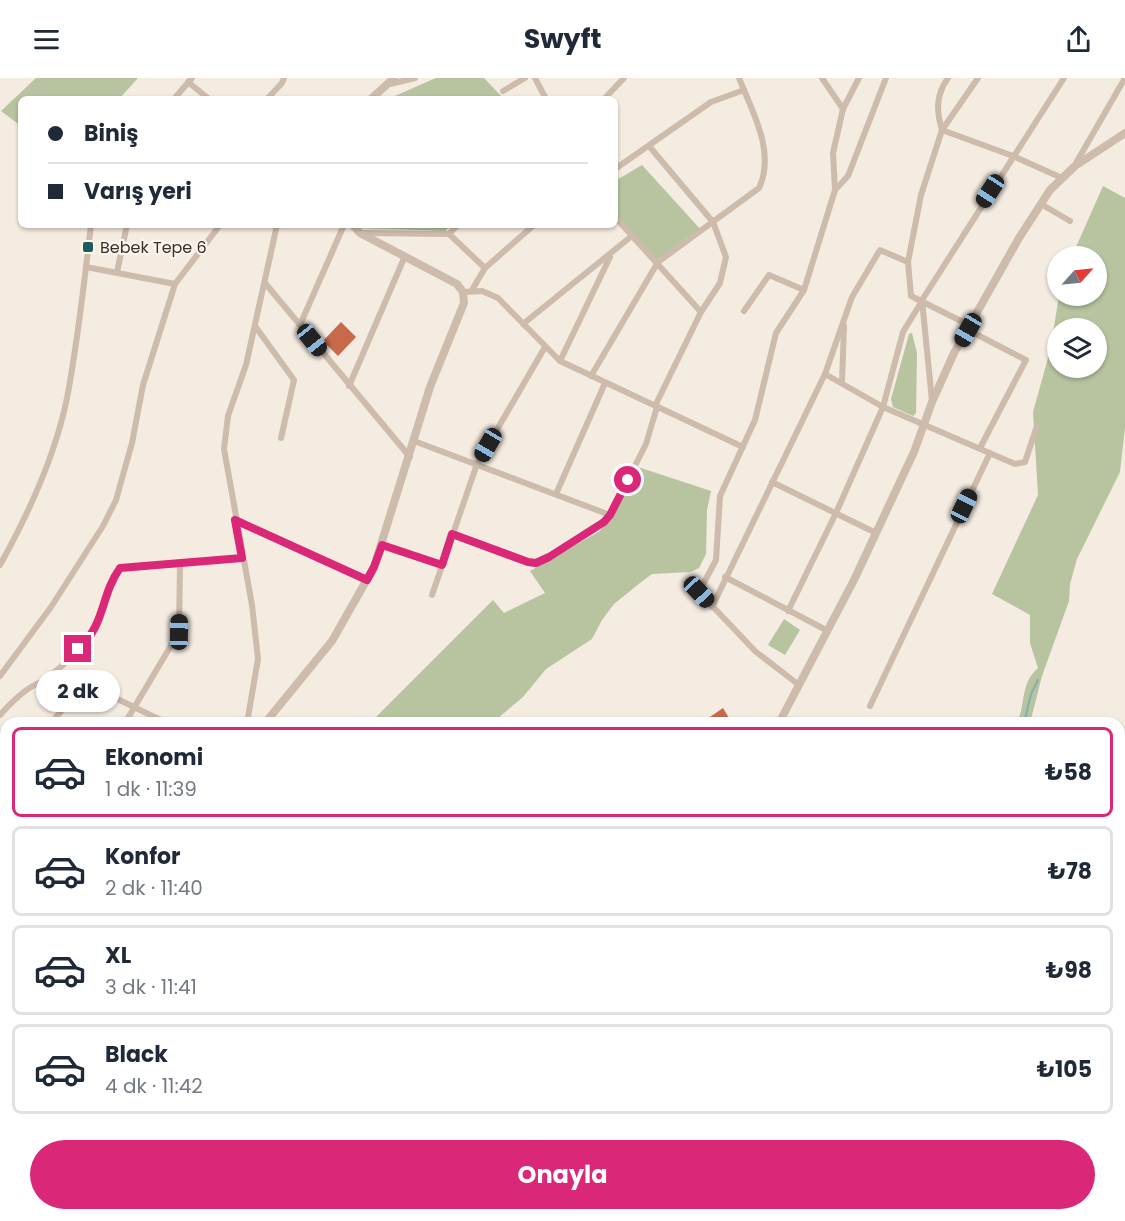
<!DOCTYPE html>
<html lang="tr">
<head>
<meta charset="utf-8">
<style>
  :root { --surface:#fff; --page:#f6f6f7; --text:#1f2937; --muted:#747a83; --line:#e0e1e3; --accent:#db2777 }
  body { margin:0; font-family:Poppins,sans-serif; background:var(--page); color:var(--text); height:100vh; display:flex; flex-direction:column; font-size:22px; white-space:nowrap }
  * { box-sizing:border-box; margin:0 }
  p { font-size:20px; color:var(--muted) }
  .icon { flex:none; width:33px; height:33px; fill:none; stroke:currentColor; stroke-width:2; stroke-linecap:round; stroke-linejoin:round }
  .map { position:relative; flex:1; overflow:hidden }
  .side { position:absolute; left:0px; top:639px; width:1125px; height:504px; display:flex; flex-direction:column; background:var(--surface); border-radius:18px 18px 0 0; box-shadow:0 2px 4px #0004 }
  .side>* { flex:none }
  .hud { position:absolute; left:18px; top:18px; width:600px; height:132px; border-radius:9px; box-shadow:0 2px 4px #0004; display:grid; align-content:center; height:132px; padding:0 30px; background:var(--surface) }
  .needle { width:39px; rotate:63deg }
  .tools { position:absolute; left:1047px; top:168px; display:grid; gap:12px }
  .tools a { display:grid; place-items:center; width:60px; height:60px; border-radius:50%; background:var(--surface); box-shadow:0 2px 4px #0004; font-size:30px }
  .end { position:absolute; width:27px; height:27px; margin:-14px; border:8px solid #db2777; background:#fff; box-shadow:0 0 0 3px #fff }
  .from { border-radius:50% }
  .bubble { position:absolute; height:42px; border-radius:21px; background:var(--surface); box-shadow:0 2px 4px #0004; font-size:20px; font-weight:700; line-height:42px; text-align:center }
  .car { position:absolute; width:18px; height:36px; margin:-18px -9px; border-radius:8px; box-shadow:0 0 4px 2px #0007; background:linear-gradient(#222 24%,#8ab4d8 0 40%,#222 0 76%,#8ab4d8 0 86%,#222 0) }
  .hud b { display:flex; align-items:center; gap:21px; height:57px; font-size:22px }
  .hud b+b { border-top:2px solid var(--line) }
  .hud i { width:15px; height:15px; background:var(--text) }
  ul { padding:10px 0 0; list-style:none }
  li { display:flex; align-items:center; gap:18px; height:90px; margin:0 12px 9px; padding:0 18px; border:3px solid var(--line); border-radius:9px }
  li div { flex:1 }
  li b { display:block; font-size:22px }
  li em { font-style:normal; font-weight:700 }
  li.active { border-color:var(--accent) }
  li>.icon { width:54px; height:54px; stroke-width:1.5 }
  .button { display:flex; gap:12px; margin-top:auto; padding:12px 30px }
  .button a { flex:1; height:69px; border-radius:36px; background:var(--accent); color:#fff; font-size:24px; font-weight:700; line-height:69px; text-align:center }
  header { display:flex; justify-content:space-between; align-items:center; height:78px; padding:0 30px; background:var(--surface); font-size:27px; font-weight:700 }
  .map>svg:first-child { display:block }
  .green { fill:#b8c4a0; fill-rule:evenodd }
  .lines { fill:none; stroke-linecap:round; stroke-linejoin:round }
  .stream { stroke:#7fb0b2; stroke-width:2 }
  .building { fill:#c8694b }
  .minor { stroke:#cdbbac; stroke-width:6 }
  .tertiary { stroke:#cdbbac; stroke-width:8 }
  .route { stroke:#db2777; stroke-width:8 }
  .poi-dot { fill:#1f5a5e; stroke:#fbf5ee; stroke-width:2 }
  .labels { text-anchor:middle; dominant-baseline:central; stroke-width:4.5; stroke-linejoin:round; paint-order:stroke }
  .poi-label { font-size:16px; fill:#3b302b; stroke:#fbf5ee; text-anchor:start }
</style>
</head>
<body>
<header><svg class="icon" aria-label="menu" viewBox="0 0 24 24"><path d="M4 6h16M4 12h16M4 18h16"/></svg>Swyft<svg class="icon" aria-label="share" viewBox="0 0 24 24"><path d="M12 15V3M7 8l5-5 5 5M5 13v7h14v-7"/></svg></header>
<div class="map">
<svg width="1125" height="1143" viewBox="0 0 1125 1143">
  <rect width="100%" height="100%" fill="#f4ebe1"/>
  <g class="green">
    <path d="M36 0H138L119 21H21V48L1 33Z"/>
    <path d="M436 0H484L504 21H388Z"/>
    <path d="M642 87 702 153 657 183 615 141V103Z"/>
    <path d="M1103 108 1125 120V350L1120 394 1077 481 1070 506 1069 523 1042 598 1030 645H1017C1026 626 1020 605 1038 590L1030 565V537L992 516 1038 417 1033 334 1050 273 1059 218H1096V178H1072ZM1058 250H1096V290H1058Z"/>
    <path d="M361 147H451L445 153 362 150Z"/>
    <path d="M912 255 917 275 916 335 913 338 893 329 891 321 909 256Z"/>
    <path d="M638 389 711 413 707 432 706 476 699 490 691 494 652 496 640 505 614 526 602 542 592 561 546 591 523 619 492 645H370L493 522 504 535 545 515 530 493 600 453 617 429Z"/>
    <path d="M784 541 800 552 785 577 768 567Z"/>
    <path d="M668 1137H745L741 1143H664Z"/>
  </g>
  <g class="lines">
    <g class="stream">
      <path d="M1024 645 1031 616 1038 602"/>
      <path d="M707 1143 709 1137"/>
    </g>
  </g>
  <g class="building">
    <path d="M341 244 356 259 338 278 323 263Z"/>
    <path d="M723 630 732 645H709L707 641Z"/>
  </g>
  <g class="lines">
    <g class="minor">
      <path d="M535 0 546 21"/>
      <path d="M822 0 843 31"/>
      <path d="M188 4 209 21"/>
      <path d="M390 6 415 0"/>
      <path d="M503 13 525 0"/>
      <path d="M174 21 192 0"/>
      <path d="M267 21 282 5 284 0"/>
      <path d="M604 21 624 0"/>
      <path d="M942 52 978 0"/>
      <path d="M942 52C936 32 936 17 948 0"/>
      <path d="M649 68 713 144 726 179 720 205 701 234 655 328"/>
      <path d="M1076 85 1125 0"/>
      <path d="M615 91 711 24 744 12"/>
      <path d="M835 112 848 98 886 0"/>
      <path d="M1041 126 1070 143"/>
      <path d="M615 139 701 234"/>
      <path d="M364 155 449 156 458 147"/>
      <path d="M449 156 485 190"/>
      <path d="M86 189 175 206"/>
      <path d="M117 194 127 147"/>
      <path d="M265 205 410 379"/>
      <path d="M472 212 485 190 534 147"/>
      <path d="M463 214 482 213 498 220 560 283 743 369"/>
      <path d="M744 233 769 197 804 212"/>
      <path d="M523 246 633 157"/>
      <path d="M300 247 344 147"/>
      <path d="M255 248 294 302 281 360"/>
      <path d="M971 248 911 218 908 184 921 117 942 52 1013 78 1062 100"/>
      <path d="M968 252 1026 282 980 370"/>
      <path d="M560 283 610 179"/>
      <path d="M825 296 883 329 1015 386 1025 384 1037 348"/>
      <path d="M591 298 658 184 759 110C776 74 752 33 739 0"/>
      <path d="M842 304 844 248"/>
      <path d="M349 308 405 178"/>
      <path d="M932 323 922 222 1064 0"/>
      <path d="M414 363 610 437"/>
      <path d="M772 404 876 455"/>
      <path d="M556 416 605 305"/>
      <path d="M235 442 367 502"/>
      <path d="M452 456 529 484 536 485 549 479 597 449 610 437 646 366 657 329"/>
      <path d="M382 467 442 487"/>
      <path d="M0 487C29 435 55 379 67 320 78 263 84 205 91 147"/>
      <path d="M725 499 828 553"/>
      <path d="M432 517 477 386 545 269"/>
      <path d="M712 529 825 296 852 219 880 172 908 184"/>
      <path d="M788 533 836 435 883 329 903 254 922 223"/>
      <path d="M0 598 51 529 103 448 116 422 132 365 143 307 175 206 220 147"/>
      <path d="M44 603C62 587 89 569 98 546 106 528 108 506 120 490L242 480"/>
      <path d="M799 607 755 573 699 514 716 482 720 418 755 342 776 255 804 212 835 112 833 75 843 31 859 0"/>
      <path d="M870 628 990 375"/>
      <path d="M0 637C39 593 58 594 109 617 128 626 148 636 167 645"/>
      <path d="M51 645 84 606"/>
      <path d="M125 645 179 554 180 485"/>
      <path d="M247 645 258 581 252 527 224 371 228 338 246 287 277 147"/>
      <path d="M0 746 6 729"/>
      <path d="M0 929 6 924"/>
      <path d="M405 1137 413 1143"/>
      <path d="M298 1143 302 1137"/>
      <path d="M363 1143 368 1137"/>
      <path d="M558 1143 562 1137"/>
      <path d="M799 1143 805 1137"/>
    </g>
    <g class="tertiary">
      <path d="M371 21 394 0"/>
      <path d="M265 645 332 563 374 489 430 309 464 225 463 214 457 206 360 155 353 147"/>
      <path d="M779 645 854 502 914 374 932 324 954 275 1019 160 1050 112 1075 88 1125 55"/>
      <path d="M149 1137 150 1143"/>
      <path d="M164 1137 167 1143"/>
    </g>
  </g>
  <g class="lines">
    <path class="route" d="M78 571C106 546 100 518 120 490L242 480 235 442 367 502 374 489 382 467 442 487 452 456 528 484 536 485 549 479 604 444 610 437 628 402"/>
  </g>
  <rect class="poi-dot" x="82" y="163" width="12" height="12" rx="3"/>
  <g class="labels">
    <g class="poi-label">
      <text x="100" y="169">Bebek Tepe 6</text>
    </g>
  </g>
</svg>
<div class="tools">
<a><svg class="needle" viewBox="-14 -14 28 28"><path d="M0-13l5 13h-10z" fill="#e53935"/><path d="M0 13l5-13h-10z" fill="#747a83"/></svg></a>
<a><svg class="icon" aria-label="layers" viewBox="0 0 24 24"><path d="M12 4l9 5-9 5-9-5zM3 14l9 5 9-5"/></svg></a>
</div>
<i class="end from" style="left:628px;top:402px"></i>
<i class="end" style="left:78px;top:571px"></i>
<div class="bubble" style="left:36px;top:592px;width:84px">2 dk</div>
<i class="car" style="left:990px;top:113px;rotate:213deg"></i>
<i class="car" style="left:968px;top:252px;rotate:210deg"></i>
<i class="car" style="left:312px;top:262px;rotate:141deg"></i>
<i class="car" style="left:488px;top:367px;rotate:210deg"></i>
<i class="car" style="left:964px;top:428px;rotate:26deg"></i>
<i class="car" style="left:699px;top:514px;rotate:137deg"></i>
<i class="car" style="left:179px;top:554px;rotate:1deg"></i>
<div class="hud">
<b><i class="from"></i>Biniş</b>
<b><i></i>Varış yeri</b>
</div>
<section class="side">
<ul>
<li class="active"><svg class="icon" aria-label="car" viewBox="0 0 24 24"><path d="M5 17H2v-5l4-1 3-4h7l3 4 3 1v5h-3M9 17h6M6 11h13"/><circle cx="7" cy="17" r="2"/><circle cx="17" cy="17" r="2"/></svg><div><b>Ekonomi</b><p>1 dk · 11:39</p></div><em>₺58</em></li>
<li><svg class="icon" aria-label="car" viewBox="0 0 24 24"><path d="M5 17H2v-5l4-1 3-4h7l3 4 3 1v5h-3M9 17h6M6 11h13"/><circle cx="7" cy="17" r="2"/><circle cx="17" cy="17" r="2"/></svg><div><b>Konfor</b><p>2 dk · 11:40</p></div><em>₺78</em></li>
<li><svg class="icon" aria-label="car" viewBox="0 0 24 24"><path d="M5 17H2v-5l4-1 3-4h7l3 4 3 1v5h-3M9 17h6M6 11h13"/><circle cx="7" cy="17" r="2"/><circle cx="17" cy="17" r="2"/></svg><div><b>XL</b><p>3 dk · 11:41</p></div><em>₺98</em></li>
<li><svg class="icon" aria-label="car" viewBox="0 0 24 24"><path d="M5 17H2v-5l4-1 3-4h7l3 4 3 1v5h-3M9 17h6M6 11h13"/><circle cx="7" cy="17" r="2"/><circle cx="17" cy="17" r="2"/></svg><div><b>Black</b><p>4 dk · 11:42</p></div><em>₺105</em></li>
</ul>
<div class="button"><a>Onayla</a></div>
</section>
</div>
</body>
</html>
